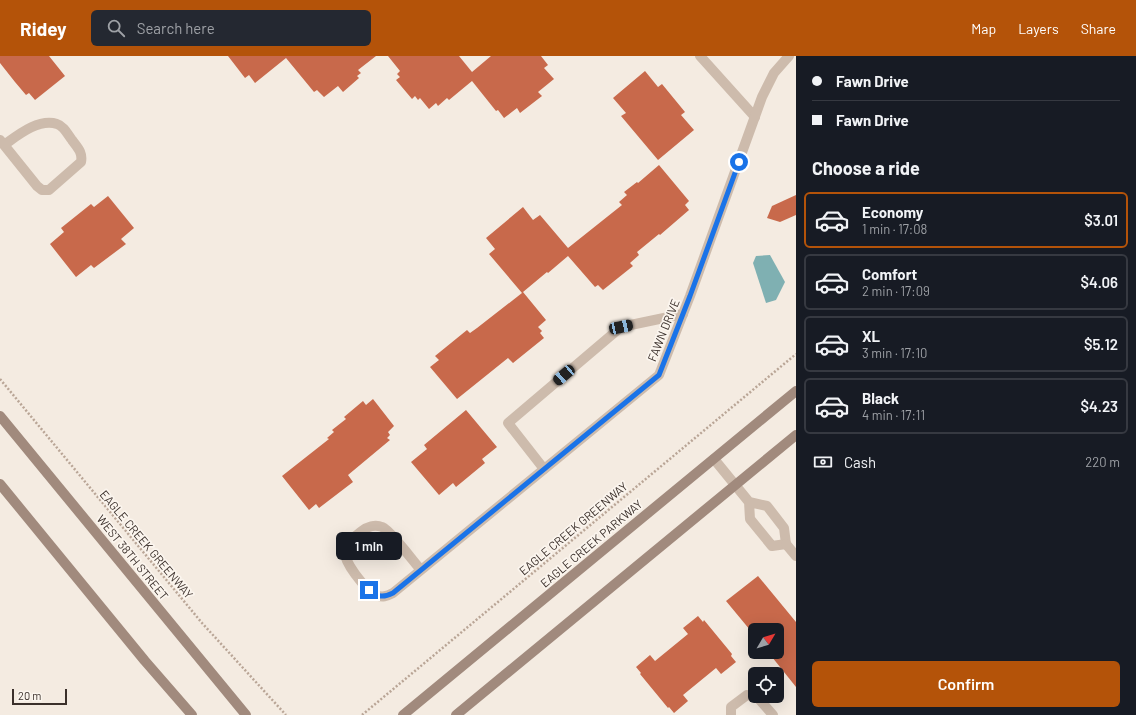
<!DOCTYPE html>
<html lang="en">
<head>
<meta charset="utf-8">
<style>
  :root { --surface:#171b24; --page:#242831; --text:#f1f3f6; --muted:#9ea1a6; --line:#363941; --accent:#b45309 }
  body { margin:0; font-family:Barlow,sans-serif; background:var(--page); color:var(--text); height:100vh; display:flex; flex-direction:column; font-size:15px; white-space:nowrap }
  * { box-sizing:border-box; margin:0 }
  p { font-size:13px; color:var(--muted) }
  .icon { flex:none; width:22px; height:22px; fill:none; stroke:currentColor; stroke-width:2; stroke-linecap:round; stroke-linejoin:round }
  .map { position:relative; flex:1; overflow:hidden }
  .side { display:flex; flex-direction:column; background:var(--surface); width:340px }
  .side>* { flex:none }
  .top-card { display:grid; align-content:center; height:88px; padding:0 16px; background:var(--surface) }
  .needle { width:26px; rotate:52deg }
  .tools { position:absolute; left:748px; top:567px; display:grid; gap:8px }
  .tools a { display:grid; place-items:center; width:36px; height:36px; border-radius:6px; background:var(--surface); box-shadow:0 4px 16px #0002; font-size:20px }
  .scale { position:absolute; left:12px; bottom:10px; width:55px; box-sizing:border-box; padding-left:4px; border:2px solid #3b302b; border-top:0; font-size:11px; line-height:14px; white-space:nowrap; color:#3b302b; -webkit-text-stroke:3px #fbf5ee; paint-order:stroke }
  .end { position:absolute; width:18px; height:18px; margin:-9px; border:5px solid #1a73e8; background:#fff; box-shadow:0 0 0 2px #fff }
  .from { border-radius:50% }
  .bubble { position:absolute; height:28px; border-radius:6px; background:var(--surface); box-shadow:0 4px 16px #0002; font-size:13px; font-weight:600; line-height:28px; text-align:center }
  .car { position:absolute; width:12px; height:24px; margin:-12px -6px; border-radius:5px; box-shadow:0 0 3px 1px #0007; background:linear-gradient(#222 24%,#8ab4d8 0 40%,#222 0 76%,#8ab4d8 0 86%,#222 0) }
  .top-card b { display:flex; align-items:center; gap:14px; height:38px; font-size:15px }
  .top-card b+b { border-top:1px solid var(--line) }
  .top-card i { width:10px; height:10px; background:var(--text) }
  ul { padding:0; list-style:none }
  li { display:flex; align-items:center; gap:12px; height:56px; margin:0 8px 6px; padding:0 8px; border:2px solid var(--line); border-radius:6px }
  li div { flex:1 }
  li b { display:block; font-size:15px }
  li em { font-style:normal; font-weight:600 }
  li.selected { border-color:var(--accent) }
  li>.icon { width:36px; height:36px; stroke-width:1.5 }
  h2 { padding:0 16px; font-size:18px; line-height:48px }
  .pay { display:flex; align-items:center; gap:10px; height:44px; padding:0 16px; font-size:15px }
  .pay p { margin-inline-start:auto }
  .primary-button { display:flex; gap:8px; margin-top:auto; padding:8px 16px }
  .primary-button a { flex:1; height:46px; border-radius:6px; background:var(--accent); color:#fff; font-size:16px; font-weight:600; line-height:46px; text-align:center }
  header { display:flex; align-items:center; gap:24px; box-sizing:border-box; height:56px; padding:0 20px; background:var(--accent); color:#fff }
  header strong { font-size:19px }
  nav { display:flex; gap:22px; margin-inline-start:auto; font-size:14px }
  .search { width:280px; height:36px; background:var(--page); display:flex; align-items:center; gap:10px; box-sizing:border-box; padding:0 14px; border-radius:6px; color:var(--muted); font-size:15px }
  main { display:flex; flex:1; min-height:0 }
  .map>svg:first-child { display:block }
  .water { fill:#7fb0b2 }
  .building { fill:#c8694b }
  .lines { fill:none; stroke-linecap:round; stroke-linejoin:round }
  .path { stroke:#b9a596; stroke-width:2.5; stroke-dasharray:2 2; stroke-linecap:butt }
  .service { stroke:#cdbbac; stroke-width:10 }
  .minor { stroke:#cdbbac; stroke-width:10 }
  .secondary { stroke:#a18a7d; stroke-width:10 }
  .route { stroke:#1a73e8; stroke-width:5 }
  .labels { text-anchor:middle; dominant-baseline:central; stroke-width:3.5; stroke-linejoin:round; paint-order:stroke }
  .street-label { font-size:12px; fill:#3b302b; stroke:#fbf5ee }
</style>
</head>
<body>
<header>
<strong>Ridey</strong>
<div class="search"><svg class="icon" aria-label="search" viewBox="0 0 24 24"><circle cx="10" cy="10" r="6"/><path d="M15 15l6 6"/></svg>Search here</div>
<nav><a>Map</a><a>Layers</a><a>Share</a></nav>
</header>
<main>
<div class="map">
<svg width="796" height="659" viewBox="0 0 796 659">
  <rect width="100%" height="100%" fill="#f4ebe1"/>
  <path class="water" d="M770 199 785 226 776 244 766 247 753 207 756 200Z"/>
  <g class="building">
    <path d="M0 0H49L65 20 35 44 29 37 26 39 15 26 0 7Z"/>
    <path d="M228 0H376L358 14 361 17 357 20 359 22 343 36 338 30 324 41 317 34 314 36 286 2 255 27 249 19 245 22Z"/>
    <path d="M388 0H459L472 16 491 0H541L548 9 544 12 554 23 538 36 542 40 520 57 517 52 504 62 498 54 496 55 472 25 449 44 447 42 438 50 436 47 429 53 420 42 418 44 415 40 412 43 396 24 400 21 397 18 400 15Z"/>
    <path d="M645 15 658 31 662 28 685 56 681 59 694 74 658 104 621 60 626 57 613 42Z"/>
    <path d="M659 109 689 145 685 149 689 154 660 179 659 178 637 196 639 199 630 207 633 210 603 234 598 229 595 231 568 200 548 217 547 216 523 236 546 264 538 271 542 275 540 277 544 282 513 307 508 302 457 343 430 311 439 304 435 300 467 274 470 277 477 272 522 237 489 198 495 193 486 182 523 151 533 164 540 159 568 192 622 149 619 146 627 139 624 136 637 126 638 127Z"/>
    <path d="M796 139V159L780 166 767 162 772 150Z"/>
    <path d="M108 140 134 172 121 183 126 188 94 212 91 209 76 221 50 188 64 176 61 172 91 148 94 151Z"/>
    <path d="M373 343 394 370 388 376 390 379 387 382 390 384 348 419 353 426 319 452 316 448 309 454 282 420 329 383 327 382 334 376 332 374 346 363 344 361 363 345 366 349Z"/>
    <path d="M466 354 497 391 482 403 485 407 456 431 453 427 439 439 411 406 427 393 424 389Z"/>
    <path d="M758 520 796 566V631L768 596H777V574H755V580L726 545Z"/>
    <path d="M698 560 703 566 704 564 732 598 731 600 736 606 721 618 716 612 683 639 688 645 674 657 669 651 668 652 640 618 641 617 636 611 650 599 655 605 688 578 683 572Z"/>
  </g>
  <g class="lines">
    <g class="path">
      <path d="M0 323 202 567 286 659"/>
      <path d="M362 659 796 298"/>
    </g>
    <g class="service">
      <path d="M0 84 37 130 42 134H49L81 106C83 96 77 91 72 84 68 79 64 70 57 68 39 62 18 79 4 89"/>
      <path d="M714 403 749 446 750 463 772 490 786 488 784 472 767 450 749 446"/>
      <path d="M544 413 508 367 621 271 683 258"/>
      <path d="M786 488 796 500"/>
      <path d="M731 659V651L747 639 758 642 773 659"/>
    </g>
    <g class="minor">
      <path d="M700 0 755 61"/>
      <path d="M421 514C413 505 390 474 382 471 375 468 367 471 362 475 356 480 347 485 345 493 341 504 366 534 376 539 382 542 387 540 393 537L659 319 690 240 762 41 774 17 789 0"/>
    </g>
    <g class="secondary">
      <path d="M0 360 246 659"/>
      <path d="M0 428 145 605 192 659"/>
      <path d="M403 659 796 335"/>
      <path d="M456 659 796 379"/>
    </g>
  </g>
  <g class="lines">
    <path class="route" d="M369 534C378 541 383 542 393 537L659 319 690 240 739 106"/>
  </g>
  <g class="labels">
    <g class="street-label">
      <text transform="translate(663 274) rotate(-68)">FAWN DRIVE</text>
      <text transform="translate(573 472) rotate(-40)">EAGLE CREEK GREENWAY</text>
      <text transform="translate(591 487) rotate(-40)">EAGLE CREEK PARKWAY</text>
      <text transform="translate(147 488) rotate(50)">EAGLE CREEK GREENWAY</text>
      <text transform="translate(133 501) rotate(51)">WEST 38TH STREET</text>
    </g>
  </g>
</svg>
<div class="tools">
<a><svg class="needle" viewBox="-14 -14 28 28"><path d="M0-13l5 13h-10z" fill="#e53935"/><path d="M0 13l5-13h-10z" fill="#9ea1a6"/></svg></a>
<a><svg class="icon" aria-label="locate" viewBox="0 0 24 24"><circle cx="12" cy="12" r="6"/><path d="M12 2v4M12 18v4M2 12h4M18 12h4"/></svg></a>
</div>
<div class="scale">20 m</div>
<i class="end from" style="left:739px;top:106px"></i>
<i class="end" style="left:369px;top:534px"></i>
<div class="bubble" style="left:336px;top:476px;width:66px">1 min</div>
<i class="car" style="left:621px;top:271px;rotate:78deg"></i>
<i class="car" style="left:564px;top:319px;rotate:229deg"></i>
</div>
<section class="side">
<div class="top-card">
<b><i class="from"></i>Fawn Drive</b>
<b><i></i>Fawn Drive</b>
</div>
<h2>Choose a ride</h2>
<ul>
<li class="selected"><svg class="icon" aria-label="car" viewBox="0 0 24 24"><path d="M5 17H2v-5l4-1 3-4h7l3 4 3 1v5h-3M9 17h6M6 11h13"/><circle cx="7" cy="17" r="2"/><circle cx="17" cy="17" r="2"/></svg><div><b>Economy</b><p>1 min · 17:08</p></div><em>$3.01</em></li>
<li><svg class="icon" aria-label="car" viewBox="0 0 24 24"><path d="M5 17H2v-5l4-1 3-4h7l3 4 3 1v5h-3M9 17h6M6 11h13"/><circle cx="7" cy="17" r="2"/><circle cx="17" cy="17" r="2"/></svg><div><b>Comfort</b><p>2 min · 17:09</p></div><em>$4.06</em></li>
<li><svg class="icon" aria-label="car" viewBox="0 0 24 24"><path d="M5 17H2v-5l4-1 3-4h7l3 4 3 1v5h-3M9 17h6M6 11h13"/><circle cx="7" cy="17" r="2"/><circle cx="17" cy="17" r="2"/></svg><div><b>XL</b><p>3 min · 17:10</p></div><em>$5.12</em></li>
<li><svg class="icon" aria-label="car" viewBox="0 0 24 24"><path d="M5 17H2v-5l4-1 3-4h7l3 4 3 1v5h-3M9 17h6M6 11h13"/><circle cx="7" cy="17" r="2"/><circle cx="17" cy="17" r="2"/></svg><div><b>Black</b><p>4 min · 17:11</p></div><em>$4.23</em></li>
</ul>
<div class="pay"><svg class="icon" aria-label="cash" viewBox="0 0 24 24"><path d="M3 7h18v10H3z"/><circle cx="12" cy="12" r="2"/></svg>Cash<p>220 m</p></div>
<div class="primary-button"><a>Confirm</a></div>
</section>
</main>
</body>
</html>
